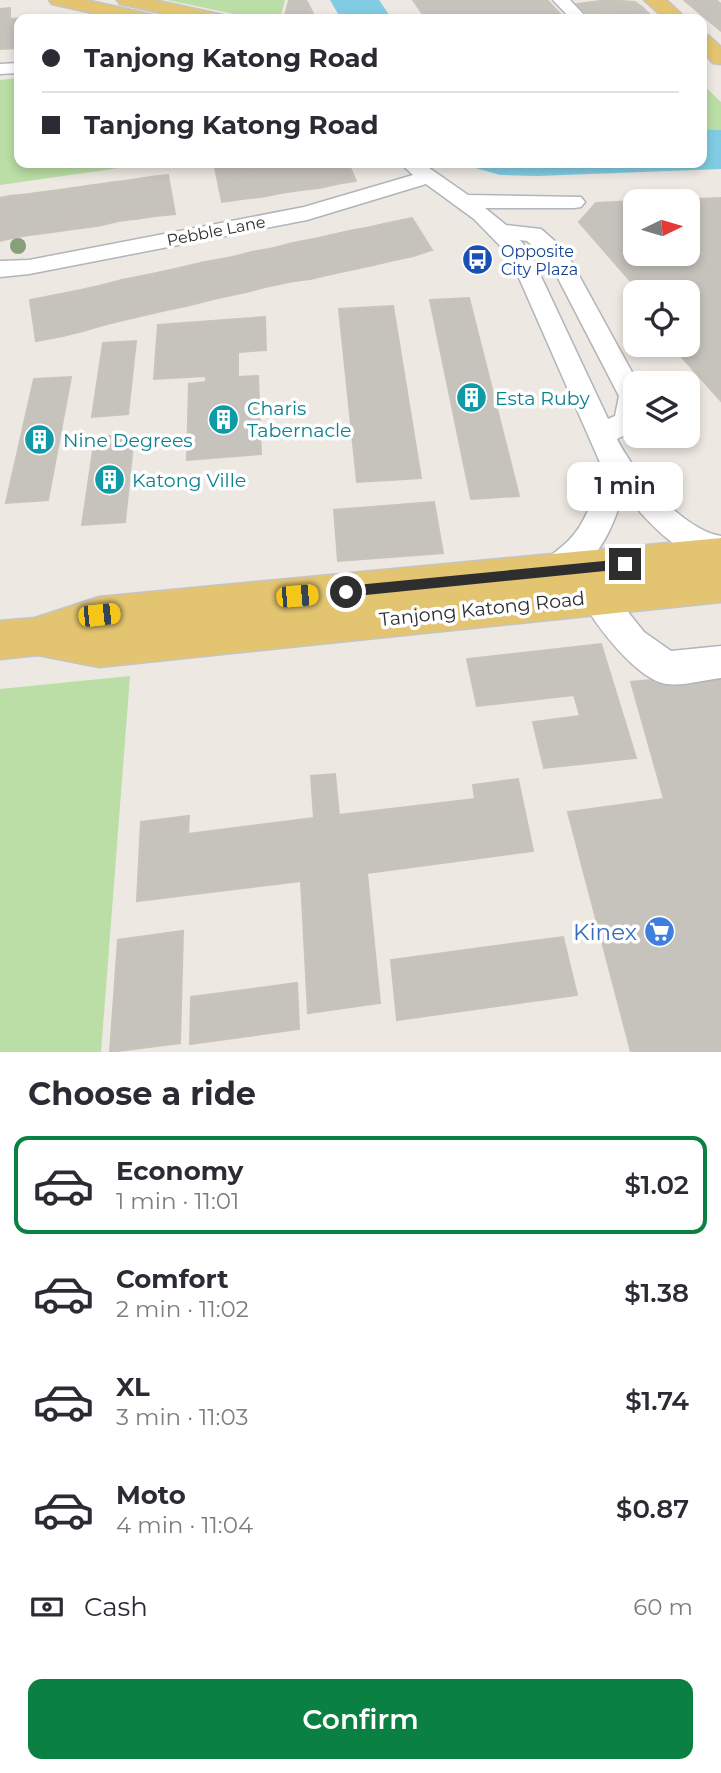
<!DOCTYPE html>
<html lang="en">
<head>
<meta charset="utf-8">
<style>
  :root { --surface:#fff; --page:#f7f7f7; --text:#2b2b33; --muted:#7c7c81; --line:#e1e1e2; --accent:#0b8043 }
  body { margin:0; font-family:Montserrat,sans-serif; background:var(--page); color:var(--text); height:100vh; display:flex; flex-direction:column; font-size:26px; white-space:nowrap }
  * { box-sizing:border-box; margin:0 }
  p { font-size:23px; color:var(--muted) }
  .icon { flex:none; width:38px; height:38px; fill:none; stroke:currentColor; stroke-width:2; stroke-linecap:round; stroke-linejoin:round }
  .map { position:relative; height:1052px; overflow:hidden }
  .details { display:flex; flex-direction:column; background:var(--surface); flex:1 }
  .details>* { flex:none }
  .top-card { position:absolute; left:14px; top:14px; width:693px; height:154px; border-radius:14px; box-shadow:0 4px 10px #0003; display:grid; align-content:center; height:154px; padding:0 28px; background:var(--surface) }
  .needle { width:46px; rotate:85deg }
  .tools { position:absolute; left:623px; top:189px; display:grid; gap:14px }
  .tools a { display:grid; place-items:center; width:77px; height:77px; border-radius:14px; background:var(--surface); box-shadow:0 4px 10px #0003; font-size:35px }
  .end { position:absolute; width:32px; height:32px; margin:-16px; border:9px solid #2e2e2e; background:#fff; box-shadow:0 0 0 4px #fff }
  .from { border-radius:50% }
  .bubble { position:absolute; height:49px; border-radius:14px; background:var(--surface); box-shadow:0 4px 10px #0003; font-size:23px; font-weight:600; line-height:49px; text-align:center }
  .car { position:absolute; width:21px; height:42px; margin:-21px -10px; border-radius:9px; box-shadow:0 0 5px 2px #0007; background:linear-gradient(#f5c518 24%,#345 0 40%,#f5c518 0 76%,#345 0 86%,#f5c518 0) }
  .top-card b { display:flex; align-items:center; gap:24px; height:66px; font-size:26px }
  .top-card b+b { border-top:2px solid var(--line) }
  .top-card i { width:18px; height:18px; background:var(--text) }
  ul { padding:0; list-style:none }
  li { display:flex; align-items:center; gap:21px; height:98px; margin:0 14px 10px; padding:0 14px; border:4px solid transparent; border-radius:14px }
  li div { flex:1 }
  li b { display:block; font-size:26px }
  li em { font-style:normal; font-weight:600 }
  li.active { border-color:var(--accent) }
  li>.icon { width:63px; height:63px; stroke-width:1.5 }
  h2 { padding:0 28px; font-size:32px; line-height:84px }
  .pay { display:flex; align-items:center; gap:18px; height:77px; padding:0 28px; font-size:26px }
  .pay p { margin-inline-start:auto }
  .cta { display:flex; gap:14px; margin-top:auto; padding:14px 28px }
  .cta a { flex:1; height:80px; border-radius:14px; background:var(--accent); color:#fff; font-size:28px; font-weight:600; line-height:80px; text-align:center }
  .map>svg:first-child { display:block }
  .green { fill:#badea5 }
  .water { fill:#81cce3 }
  .building { fill:#c6c3bd; stroke:#c9c4bb; stroke-width:2 }
  .lines { fill:none; stroke-linecap:round; stroke-linejoin:round }
  .minor-casing { stroke:#b2b4bc; stroke-width:3 }
  .major-casing { stroke:#c4c4c4; stroke-width:3 }
  .minor { fill:#fff; fill-rule:evenodd }
  .major { fill:#e3c571; fill-rule:evenodd }
  .tree { fill:#87a079 }
  .route { fill:#2e2e2e }
  .labels { text-anchor:middle; dominant-baseline:central; stroke-width:7; stroke-linejoin:round; paint-order:stroke }
  .far-street-label { font-size:16px; fill:#2e2e2e; stroke:#fff }
  .far-transit-label { font-size:16px; fill:#164399; stroke:#fff; text-anchor:start }
  .culture-label { font-size:19px; fill:#0d838f; stroke:#fff; text-anchor:start }
  .street-label { font-size:19px; fill:#2e2e2e; stroke:#fff }
  .near-shop-label { font-size:23px; fill:#366cbe; stroke:#fff; text-anchor:end }
</style>
</head>
<body>
<div class="map">
<svg width="721" height="1052" viewBox="0 0 721 1052">
  <rect width="100%" height="100%" fill="#ede8e2"/>
  <g class="green">
    <path d="M167 0H285L280 19H258Z"/>
    <path d="M19 78V163H133V166L0 185V80Z"/>
    <path d="M702 84 721 102V130L702 129Z"/>
    <path d="M130 676 101 1052H0V689Z"/>
  </g>
  <g class="water">
    <path d="M330 0H379L392 19H341Z"/>
    <path d="M702 129 721 130V169L537 176 500 175 458 163H702Z"/>
  </g>
  <g class="building">
    <path d="M289 0H306L316 19H284Z"/>
    <path d="M413 0H547L565 19H426Z"/>
    <path d="M608 0 635 2 582 9 577 4Z"/>
    <path d="M684 0H716L721 4V31Z"/>
    <path d="M635 2 642 7 588 15 582 9Z"/>
    <path d="M642 7 648 13 603 19H592L588 15Z"/>
    <path d="M10 8V19L61 16 79 19H19V48L0 49V9Z"/>
    <path d="M648 13 655 19H603Z"/>
    <path d="M252 163 261 197 243 199 235 166Z"/>
    <path d="M252 163H272L281 193 261 197Z"/>
    <path d="M272 163H293L302 190 281 193Z"/>
    <path d="M293 163H310L319 188 302 190Z"/>
    <path d="M310 163H329L337 184 319 188Z"/>
    <path d="M329 163H348L356 181 337 184Z"/>
    <path d="M235 166 243 199 222 202 215 168Z"/>
    <path d="M168 175 175 214 156 216 151 177Z"/>
    <path d="M151 177 156 216 135 219 131 180Z"/>
    <path d="M131 180 135 219 119 221 115 182Z"/>
    <path d="M115 182 119 221 97 226 94 185Z"/>
    <path d="M94 185 97 226 74 229 73 188Z"/>
    <path d="M73 188 74 229 52 232V191Z"/>
    <path d="M52 191V232L29 235 30 194Z"/>
    <path d="M30 194 29 235 8 239 10 196Z"/>
    <path d="M10 196 8 239 0 241V198Z"/>
    <path d="M721 198V401L671 345H688V292H640L579 222 596 203 635 201V254H688V201H640Z"/>
    <path d="M412 218 432 250 413 256 393 222Z"/>
    <path d="M393 222 413 256 390 261 371 227Z"/>
    <path d="M371 227 390 261 373 265 354 230Z"/>
    <path d="M354 230 373 265 350 270 332 235Z"/>
    <path d="M332 235 350 270 331 274 314 239Z"/>
    <path d="M314 239 331 274 310 279 293 243Z"/>
    <path d="M293 243 310 279 289 282 274 248Z"/>
    <path d="M274 248 289 282 265 287 252 252Z"/>
    <path d="M252 252 265 287 246 292 233 257Z"/>
    <path d="M233 257 246 292 218 298 205 262Z"/>
    <path d="M205 262 218 298 186 306 175 269Z"/>
    <path d="M175 269 186 306 162 311 152 274Z"/>
    <path d="M152 274 162 311 132 318 122 280Z"/>
    <path d="M122 280 132 318 107 324 99 286Z"/>
    <path d="M99 286 107 324 83 331 76 291Z"/>
    <path d="M76 291 83 331 63 336 56 295Z"/>
    <path d="M56 295 63 336 36 341 30 300Z"/>
    <path d="M469 298 519 496 471 499 430 300Z"/>
    <path d="M393 306 421 478 357 482 339 309Z"/>
    <path d="M265 317 266 350 238 352V377L258 376 261 454 187 460 189 384 206 382V376L154 379 158 325Z"/>
    <path d="M136 341 128 414 92 417 103 343Z"/>
    <path d="M71 377 48 500 6 503 34 379Z"/>
    <path d="M134 435 125 522 82 525 95 437Z"/>
    <path d="M434 502 443 553 338 561 334 510Z"/>
    <path d="M601 644 636 758 544 768 533 722 580 716 574 695 477 706 467 659Z"/>
    <path d="M721 674V1052H631L568 812 664 799 631 682Z"/>
    <path d="M721 683V721L707 685Z"/>
    <path d="M335 774 339 815 475 799 473 785 518 779 533 851 367 873 380 1003 308 1013 301 881 137 901 141 822 189 816 188 834 314 818 311 776Z"/>
    <path d="M183 931 180 1043 110 1052 118 940Z"/>
    <path d="M563 937 577 995 397 1020 391 960Z"/>
    <path d="M297 983 299 1029 190 1044 191 997Z"/>
  </g>
  <g class="lines">
    <defs>
      <g id="minor">
        <path d="M553 0H570L588 19H571Z"/>
        <path d="M19 63V73L0 74V64Z"/>
        <path d="M400 163H422L468 195 581 197 585 202 581 207 574 208H485L506 225 541 229 565 250 638 383H635V430L617 439C633 472 683 530 721 536V562C674 555 653 526 623 493 613 531 593 571 554 585L543 581 539 571C545 557 559 551 570 539 589 519 594 492 602 467L509 255 474 219 426 184 307 220 29 274 0 277V261L29 260 304 207 413 175ZM520 240 527 241 548 259 619 396 615 416 608 419 530 253Z"/>
        <path d="M597 583 608 587 644 632 671 651 721 646V678C704 680 684 686 667 684 638 681 592 622 581 597L586 587Z"/>
      </g>
      <g id="major">
        <path d="M49 0H86L153 15 156 19H120L52 4Z"/>
        <path d="M117 0H154L223 15 226 19H189L120 4Z"/>
        <path d="M644 0H666L687 19H665Z"/>
        <path d="M702 34 709 36 721 47V64L713 63 702 51Z"/>
        <path d="M721 538V602L99 667 38 655 0 659V621L35 618 99 597Z"/>
      </g>
    </defs>
    <use href="#minor" class="minor-casing"/>
    <use href="#major" class="major-casing"/>
    <use href="#minor" class="minor"/>
    <use href="#major" class="major"/>
  </g>
  <circle class="tree" cx="18" cy="246" r="8"/>
  <path class="route" d="M625 559 631 564 625 569 346 597 340 592 346 586Z"/>
  <defs>
    <symbol id="bus-disc" viewBox="-11 -11 22 22"><circle r="9.5" fill="#1a4fb4" stroke="#fff"/><path d="M-5-6H5V4H4V6H2V4H-2V6H-4V4H-5ZM-3.5-4V0h7V-4ZM-3.5 1.2v1.5H-2V1.2ZM2 1.2v1.5H3.5V1.2Z" fill="#fff"/></symbol>
    <symbol id="building-disc" viewBox="-11 -11 22 22"><circle r="9.5" fill="#0f9aa8" stroke="#fff"/><path d="M-4-6H4V6H1V3H-1V6H-4ZM-2.5-4.3h1.7v1.8h-1.7ZM.8-4.3h1.7v1.8H.8ZM-2.5-1h1.7V.8h-1.7ZM.8-1h1.7V.8H.8Z" fill="#fff"/></symbol>
    <symbol id="supermarket-disc" viewBox="-11 -11 22 22"><circle r="9.5" fill="#3f7fe0" stroke="#fff"/><path d="M-6-5.5h2.5l.6 2H6L4.5 2H-2.5L-4.4-4H-6ZM-1.5 3.2a1.3 1.3 0 1 0 .1 0ZM3 3.2a1.3 1.3 0 1 0 .1 0Z" fill="#fff"/></symbol>
  </defs>
  <g fill-rule="evenodd">
    <use href="#bus-disc" x="460" y="242" width="35" height="35"/>
    <use href="#building-disc" x="454" y="380" width="35" height="35"/>
    <use href="#building-disc" x="206" y="402" width="35" height="35"/>
    <use href="#building-disc" x="22" y="422" width="35" height="35"/>
    <use href="#building-disc" x="92" y="462" width="35" height="35"/>
    <use href="#supermarket-disc" x="642" y="914" width="35" height="35"/>
  </g>
  <g class="labels">
    <g class="far-street-label">
      <text transform="translate(216 231) rotate(-11)">Pebble Lane</text>
    </g>
    <g class="far-transit-label">
      <text x="501" y="251">Opposite<tspan x="501" dy="18">City Plaza</tspan></text>
    </g>
    <g class="culture-label">
      <text x="495" y="398">Esta Ruby</text>
      <text x="247" y="408">Charis<tspan x="247" dy="22">Tabernacle</tspan></text>
      <text x="63" y="440">Nine Degrees</text>
      <text x="132" y="480">Katong Ville</text>
    </g>
    <g class="street-label">
      <text transform="translate(482 609) rotate(-6)">Tanjong Katong Road</text>
    </g>
    <g class="near-shop-label">
      <text x="637" y="932">Kinex</text>
    </g>
  </g>
</svg>
<div class="tools">
<a><svg class="needle" viewBox="-14 -14 28 28"><path d="M0-13l5 13h-10z" fill="#e53935"/><path d="M0 13l5-13h-10z" fill="#7c7c81"/></svg></a>
<a><svg class="icon" aria-label="locate" viewBox="0 0 24 24"><circle cx="12" cy="12" r="6"/><path d="M12 2v4M12 18v4M2 12h4M18 12h4"/></svg></a>
<a><svg class="icon" aria-label="layers" viewBox="0 0 24 24"><path d="M12 4l9 5-9 5-9-5zM3 14l9 5 9-5"/></svg></a>
</div>
<i class="end from" style="left:346px;top:592px"></i>
<i class="end" style="left:625px;top:564px"></i>
<div class="bubble" style="left:567px;top:462px;width:116px">1 min</div>
<i class="car" style="left:297px;top:596px;rotate:85deg"></i>
<i class="car" style="left:99px;top:615px;rotate:84deg"></i>
<div class="top-card">
<b><i class="from"></i>Tanjong Katong Road</b>
<b><i></i>Tanjong Katong Road</b>
</div>
</div>
<section class="details">
<h2>Choose a ride</h2>
<ul>
<li class="active"><svg class="icon" aria-label="car" viewBox="0 0 24 24"><path d="M5 17H2v-5l4-1 3-4h7l3 4 3 1v5h-3M9 17h6M6 11h13"/><circle cx="7" cy="17" r="2"/><circle cx="17" cy="17" r="2"/></svg><div><b>Economy</b><p>1 min · 11:01</p></div><em>$1.02</em></li>
<li><svg class="icon" aria-label="car" viewBox="0 0 24 24"><path d="M5 17H2v-5l4-1 3-4h7l3 4 3 1v5h-3M9 17h6M6 11h13"/><circle cx="7" cy="17" r="2"/><circle cx="17" cy="17" r="2"/></svg><div><b>Comfort</b><p>2 min · 11:02</p></div><em>$1.38</em></li>
<li><svg class="icon" aria-label="car" viewBox="0 0 24 24"><path d="M5 17H2v-5l4-1 3-4h7l3 4 3 1v5h-3M9 17h6M6 11h13"/><circle cx="7" cy="17" r="2"/><circle cx="17" cy="17" r="2"/></svg><div><b>XL</b><p>3 min · 11:03</p></div><em>$1.74</em></li>
<li><svg class="icon" aria-label="car" viewBox="0 0 24 24"><path d="M5 17H2v-5l4-1 3-4h7l3 4 3 1v5h-3M9 17h6M6 11h13"/><circle cx="7" cy="17" r="2"/><circle cx="17" cy="17" r="2"/></svg><div><b>Moto</b><p>4 min · 11:04</p></div><em>$0.87</em></li>
</ul>
<div class="pay"><svg class="icon" aria-label="cash" viewBox="0 0 24 24"><path d="M3 7h18v10H3z"/><circle cx="12" cy="12" r="2"/></svg>Cash<p>60 m</p></div>
<div class="cta"><a>Confirm</a></div>
</section>
</body>
</html>
